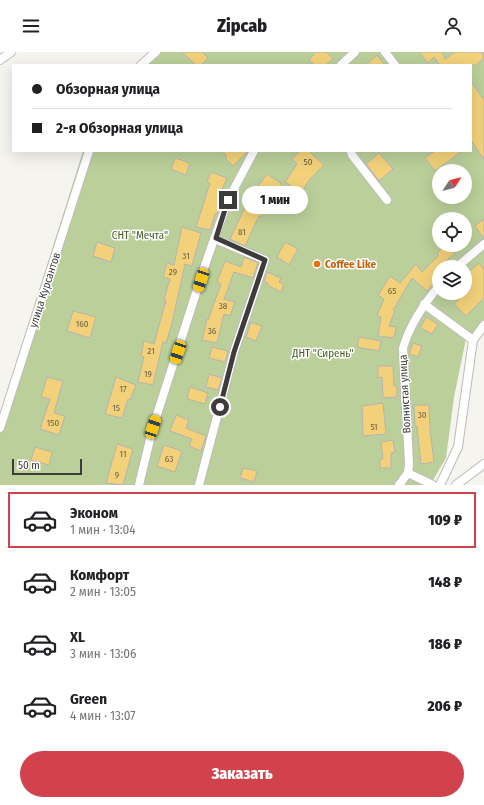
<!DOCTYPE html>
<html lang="ru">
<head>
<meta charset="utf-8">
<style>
  :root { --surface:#fff; --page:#f2f2f2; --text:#202124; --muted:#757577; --line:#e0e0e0; --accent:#d2424d }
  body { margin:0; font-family:"Fira Sans Condensed",sans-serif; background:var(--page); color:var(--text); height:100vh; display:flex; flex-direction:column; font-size:15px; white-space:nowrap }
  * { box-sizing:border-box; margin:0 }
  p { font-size:13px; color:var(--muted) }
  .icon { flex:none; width:22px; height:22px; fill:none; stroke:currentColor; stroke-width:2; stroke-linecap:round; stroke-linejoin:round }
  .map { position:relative; height:433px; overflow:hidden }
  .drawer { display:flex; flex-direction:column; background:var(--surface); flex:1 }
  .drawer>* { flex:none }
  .hud { position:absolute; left:12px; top:12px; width:460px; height:88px; border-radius:0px; box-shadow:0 4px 16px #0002; display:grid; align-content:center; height:88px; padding:0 20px; background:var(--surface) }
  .needle { width:26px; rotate:54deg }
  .controls { position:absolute; left:432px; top:112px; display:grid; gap:8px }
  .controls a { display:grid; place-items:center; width:40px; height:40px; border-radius:50%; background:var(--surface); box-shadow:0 4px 16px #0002; font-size:20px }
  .scale { position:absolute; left:12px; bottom:10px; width:70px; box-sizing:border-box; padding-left:4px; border:2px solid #3d3c3a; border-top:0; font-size:11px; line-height:14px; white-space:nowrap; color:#3d3c3a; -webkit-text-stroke:3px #fff; paint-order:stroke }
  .end { position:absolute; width:18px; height:18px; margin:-9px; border:5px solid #3d3c3a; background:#fff; box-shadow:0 0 0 2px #fff }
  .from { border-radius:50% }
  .bubble { position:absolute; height:28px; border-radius:14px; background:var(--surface); box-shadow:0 4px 16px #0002; font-size:13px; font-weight:800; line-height:28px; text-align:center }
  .car { position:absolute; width:12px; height:24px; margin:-12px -6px; border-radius:5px; box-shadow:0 0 3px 1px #0007; background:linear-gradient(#f5c518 24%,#345 0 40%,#f5c518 0 76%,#345 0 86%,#f5c518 0) }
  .hud b { display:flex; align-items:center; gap:14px; height:38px; font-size:15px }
  .hud b+b { border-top:1px solid var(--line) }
  .hud i { width:10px; height:10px; background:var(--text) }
  ul { padding:7px 0 0; list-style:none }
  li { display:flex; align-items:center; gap:12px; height:56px; margin:0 8px 6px; padding:0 12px; border:2px solid transparent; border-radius:0px }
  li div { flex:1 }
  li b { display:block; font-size:15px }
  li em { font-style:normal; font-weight:800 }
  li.on { border-color:var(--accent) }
  li>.icon { width:36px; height:36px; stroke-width:1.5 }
  .cta { display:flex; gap:8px; margin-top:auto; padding:8px 20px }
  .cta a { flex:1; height:46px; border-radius:24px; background:var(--accent); color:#fff; font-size:16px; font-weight:800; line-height:46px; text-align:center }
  header { display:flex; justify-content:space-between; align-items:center; height:52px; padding:0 20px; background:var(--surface); font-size:18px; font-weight:800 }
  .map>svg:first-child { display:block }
  .green { fill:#bacf9a; fill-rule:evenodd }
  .building { fill:#f2d17a; stroke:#b6b4b0 }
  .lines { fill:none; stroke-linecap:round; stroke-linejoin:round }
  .street-casing { stroke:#bebcb8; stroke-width:10 }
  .street { stroke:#fff; stroke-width:8 }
  .route { stroke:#3d3c3a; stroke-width:5 }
  .food-dot { fill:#e8710a; stroke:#fff; stroke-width:1.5 }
  .labels { text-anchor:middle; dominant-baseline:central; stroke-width:3; stroke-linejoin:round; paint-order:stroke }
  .number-label { font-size:9px; fill:#6a614a }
  .park-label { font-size:11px; fill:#495c23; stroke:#fff }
  .food-label { font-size:11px; font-weight:bold; fill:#c56008; stroke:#fff; text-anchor:start }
  .street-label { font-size:11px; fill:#3d3c3a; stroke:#fff }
</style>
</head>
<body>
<header><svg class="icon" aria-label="menu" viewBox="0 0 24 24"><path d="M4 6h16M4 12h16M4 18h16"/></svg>Zipcab<svg class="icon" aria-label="person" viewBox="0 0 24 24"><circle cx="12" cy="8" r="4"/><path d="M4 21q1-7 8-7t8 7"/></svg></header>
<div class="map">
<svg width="484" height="433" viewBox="0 0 484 433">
  <rect width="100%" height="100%" fill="#f5f4ef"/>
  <path class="green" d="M149 0H484V272L466 287 454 345 446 406 430 433H0V364L83 99H471V13H138ZM439 119H465V145H439ZM439 167H465V193H439ZM439 215H465V241H439Z"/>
  <g class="building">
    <path d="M182 0H202L208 6 201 13H196Z"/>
    <path d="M316 0H326L333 6 326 13H315L309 8Z"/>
    <path d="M419 0H442L445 7 455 0H482L484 6 476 13H437L439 12 434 5 428 11Z"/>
    <path d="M377 3 385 13H366Z"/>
    <path d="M471 30 484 48V108L471 88Z"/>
    <path d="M222 99H248L233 114 225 106 227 104Z"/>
    <path d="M300 99H309L324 113 310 127 301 141 285 130 297 112 292 107Z"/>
    <path d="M435 99H462L435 119 425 106Z"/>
    <path d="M379 101 393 117 379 129 366 112Z"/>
    <path d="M175 106 190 111 186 123 171 117Z"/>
    <path d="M211 120 227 126 218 147 222 148 217 162H215L210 178 196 175 210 131 207 130Z"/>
    <path d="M267 122 282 132 263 157 261 165 259 164 245 194 230 187 250 145Z"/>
    <path d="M484 167V187L475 174Z"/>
    <path d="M182 175 201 181 192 214 185 212 172 271 166 291 163 290 153 333 138 330 144 305 141 304 144 289 154 292 166 248 164 247 170 227 163 225 167 211 174 213Z"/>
    <path d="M97 190 115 196 111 210 93 204Z"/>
    <path d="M285 190 298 197 289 213 277 205Z"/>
    <path d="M446 193 455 201 439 215V222L432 229 434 231 427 239 412 226 393 258 395 259 389 274 396 275 394 286 378 284 381 265 377 263 384 247 378 243 390 224 400 231 416 212 422 220 439 203 437 201Z"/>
    <path d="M244 205 258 211 253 226 234 220 224 247 235 250 230 264 224 262 217 291 202 288 207 267 208 268 221 232 217 230 225 209 241 215Z"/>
    <path d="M479 211 484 218V246L466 264 454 252 469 237 465 233V223Z"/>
    <path d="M267 220 281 226 279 230 284 232 281 240 267 233 268 231 264 230Z"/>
    <path d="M73 259 96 265 90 286 67 279Z"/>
    <path d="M426 265 438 272 432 282 420 276Z"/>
    <path d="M251 270 262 274 256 289 246 285Z"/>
    <path d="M359 285 381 289 379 299 357 295Z"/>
    <path d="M413 291 422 294 418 305 409 302Z"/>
    <path d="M212 295 228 299 225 310 209 306Z"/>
    <path d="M378 314H393L394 334H397V345L383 346 382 325 378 326Z"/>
    <path d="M209 322 222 326 218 338 206 335Z"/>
    <path d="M47 325 63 329 54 361 65 364 59 383 40 377 50 347 41 345Z"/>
    <path d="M116 325 136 333 130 348 128 347 122 366 105 362Z"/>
    <path d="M190 335 208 341 205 352 187 347Z"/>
    <path d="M383 351 386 382 363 384 362 354Z"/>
    <path d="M414 353H429L430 378 434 410 421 412 417 374H415Z"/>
    <path d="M176 363 189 368 186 376 206 384 201 399 189 394 192 387 170 379Z"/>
    <path d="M393 388 395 400 391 401V416H380V407H383L381 390Z"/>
    <path d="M117 392 133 397 123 433 106 431Z"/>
    <path d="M164 393 182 399 175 420 157 414Z"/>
    <path d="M35 395 52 400 49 413 31 408Z"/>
    <path d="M243 416 257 419 254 430 240 426Z"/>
  </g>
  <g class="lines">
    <defs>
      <g id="street">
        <path d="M385 0 395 13"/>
        <path d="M0 8 11 0"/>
        <path d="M141 13 156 0"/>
        <path d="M341 13 355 0"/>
        <path d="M351 99 352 103 387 148"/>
        <path d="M457 215 484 192"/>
        <path d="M424 252 473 288"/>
        <path d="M0 376 89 99"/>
        <path d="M408 421 433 433"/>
        <path d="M139 433 153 375 205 213 228 148 254 99"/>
        <path d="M199 433 234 300 265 208 215 187"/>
        <path d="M399 433 408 421 409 412 403 296C410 272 423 253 439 234"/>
        <path d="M440 433 458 395 473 288 484 273"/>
        <path d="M456 433 484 412"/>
      </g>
    </defs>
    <use href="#street" class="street-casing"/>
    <use href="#street" class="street"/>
  </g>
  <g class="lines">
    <path class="route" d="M220 355 234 300 265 208 216 186 228 148"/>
  </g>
  <circle class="food-dot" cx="317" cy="212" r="4"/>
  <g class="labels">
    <g class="number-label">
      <text x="308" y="110">50</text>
      <text x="242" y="180">81</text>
      <text x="186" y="204">31</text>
      <text x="173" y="220">29</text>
      <text x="392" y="239">65</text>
      <text x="223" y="254">38</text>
      <text x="82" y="272">160</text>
      <text x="212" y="279">36</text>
      <text x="151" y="299">21</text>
      <text x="148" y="322">19</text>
      <text x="123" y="337">17</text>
      <text x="116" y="356">15</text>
      <text x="422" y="363">30</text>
      <text x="53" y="371">150</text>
      <text x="374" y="375">51</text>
      <text x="123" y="402">11</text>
      <text x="169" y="407">63</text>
      <text x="117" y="423">9</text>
    </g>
    <g class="park-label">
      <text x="140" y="183">СНТ "Мечта"</text>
      <text x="323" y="301">ДНТ "Сирень"</text>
    </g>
    <g class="food-label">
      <text x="325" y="212">Coffee Like</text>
    </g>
    <g class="street-label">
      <text transform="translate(45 238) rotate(-72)">улица Курсантов</text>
      <text transform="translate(405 342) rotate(-93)">Волнистая улица</text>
    </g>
  </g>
</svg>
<div class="controls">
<a><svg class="needle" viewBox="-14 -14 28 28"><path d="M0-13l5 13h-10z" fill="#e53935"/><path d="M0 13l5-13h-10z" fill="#757577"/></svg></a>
<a><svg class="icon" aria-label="locate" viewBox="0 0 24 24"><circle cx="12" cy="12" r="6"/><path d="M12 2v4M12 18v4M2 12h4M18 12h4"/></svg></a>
<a><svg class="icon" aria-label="layers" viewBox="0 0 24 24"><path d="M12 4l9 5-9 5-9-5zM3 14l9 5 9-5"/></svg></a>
</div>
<div class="scale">50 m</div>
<i class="end from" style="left:220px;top:355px"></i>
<i class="end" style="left:228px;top:148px"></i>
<div class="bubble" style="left:242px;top:134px;width:66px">1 мин</div>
<i class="car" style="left:201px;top:228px;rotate:198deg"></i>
<i class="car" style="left:178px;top:300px;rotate:198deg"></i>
<i class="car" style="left:153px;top:375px;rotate:18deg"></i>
<div class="hud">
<b><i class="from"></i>Обзорная улица</b>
<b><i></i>2-я Обзорная улица</b>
</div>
</div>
<section class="drawer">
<ul>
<li class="on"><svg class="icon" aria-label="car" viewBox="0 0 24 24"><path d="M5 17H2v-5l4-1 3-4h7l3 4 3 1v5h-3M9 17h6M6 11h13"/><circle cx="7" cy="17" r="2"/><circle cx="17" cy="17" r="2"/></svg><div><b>Эконом</b><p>1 мин · 13:04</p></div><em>109 ₽</em></li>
<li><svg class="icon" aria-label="car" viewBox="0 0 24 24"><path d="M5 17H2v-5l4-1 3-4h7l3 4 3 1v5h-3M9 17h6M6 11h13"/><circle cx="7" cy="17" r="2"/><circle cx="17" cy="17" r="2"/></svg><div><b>Комфорт</b><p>2 мин · 13:05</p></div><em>148 ₽</em></li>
<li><svg class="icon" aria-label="car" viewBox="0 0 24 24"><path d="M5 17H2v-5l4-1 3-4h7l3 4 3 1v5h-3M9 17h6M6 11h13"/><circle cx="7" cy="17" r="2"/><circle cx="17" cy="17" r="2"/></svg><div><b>XL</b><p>3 мин · 13:06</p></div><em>186 ₽</em></li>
<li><svg class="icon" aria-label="car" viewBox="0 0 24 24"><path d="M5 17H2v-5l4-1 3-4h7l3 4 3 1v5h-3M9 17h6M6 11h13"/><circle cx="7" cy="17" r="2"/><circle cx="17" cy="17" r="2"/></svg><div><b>Green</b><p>4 мин · 13:07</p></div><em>206 ₽</em></li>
</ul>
<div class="cta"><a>Заказать</a></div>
</section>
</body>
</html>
